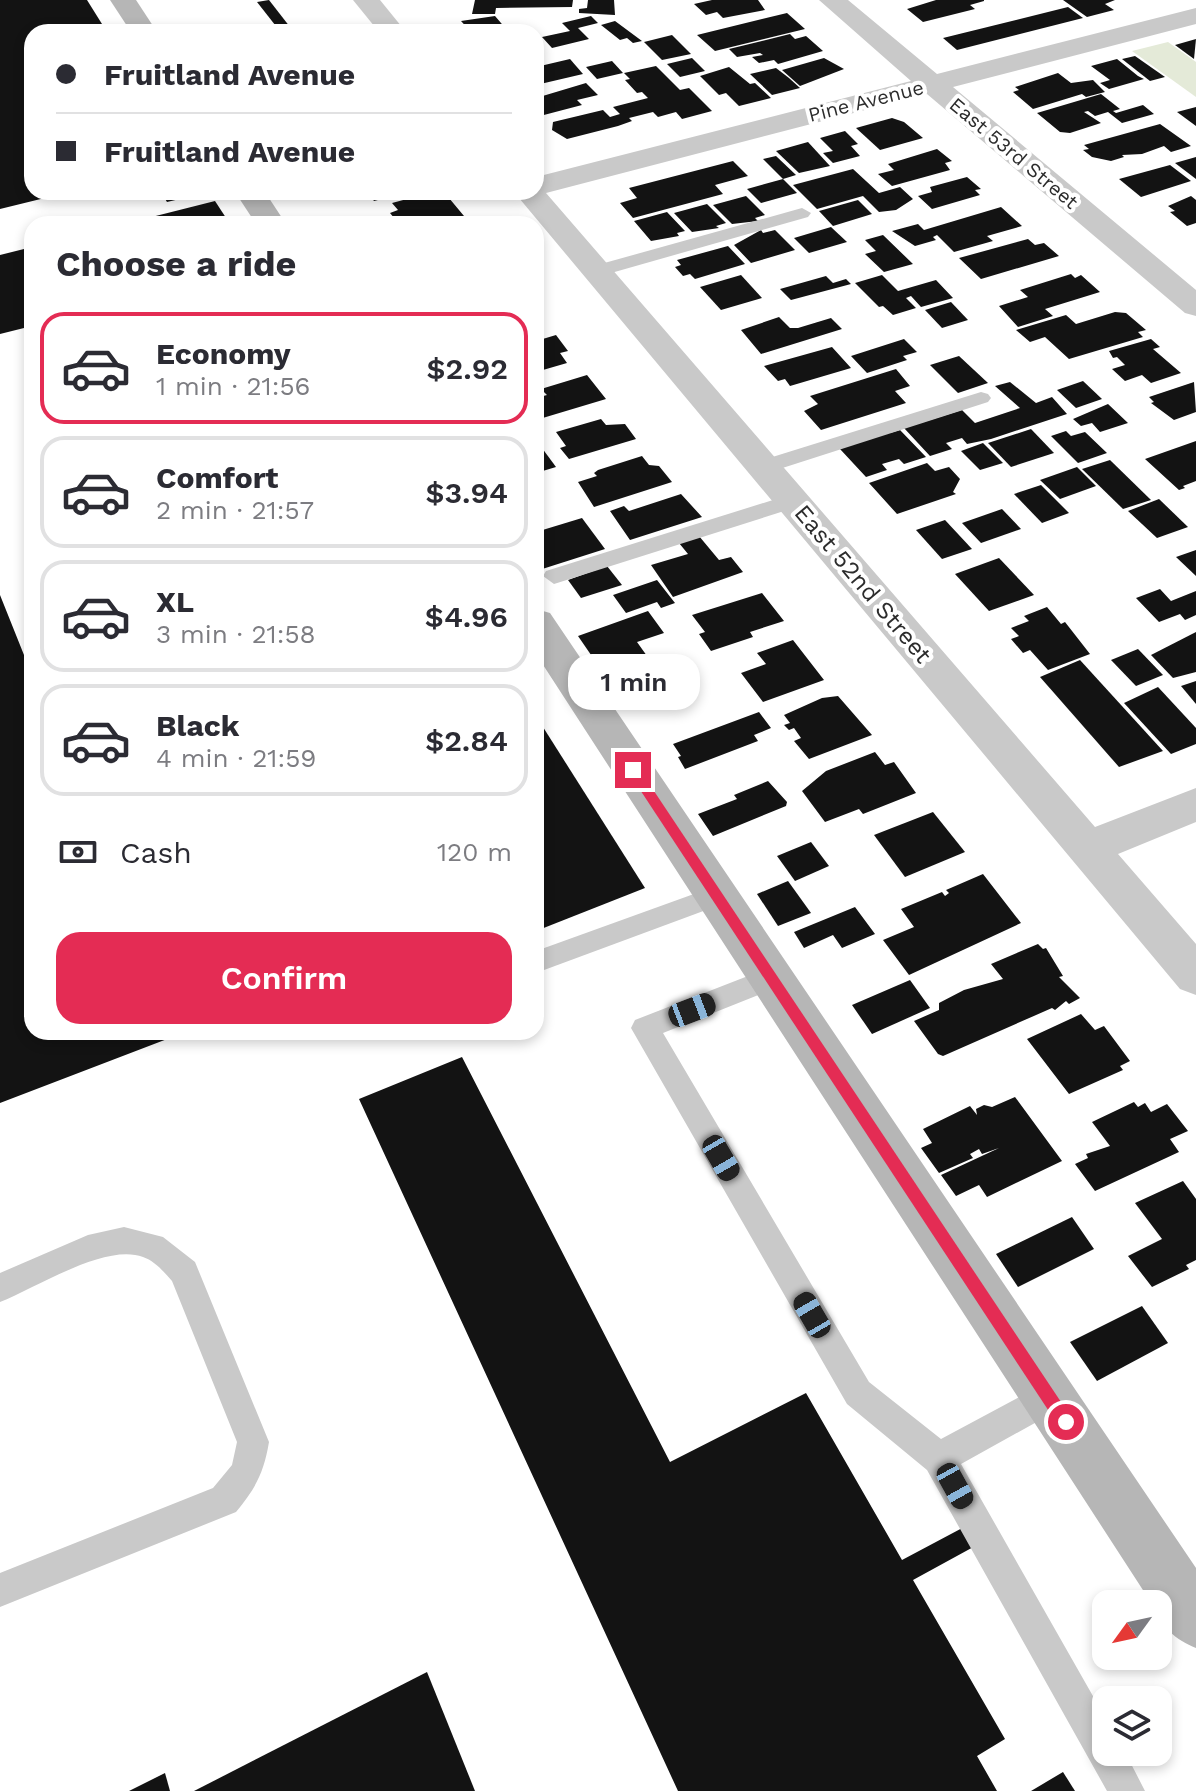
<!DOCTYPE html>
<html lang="en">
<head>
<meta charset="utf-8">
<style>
  :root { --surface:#fff; --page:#f2f2f3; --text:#2b2b33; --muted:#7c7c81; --line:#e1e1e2; --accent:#e42c54 }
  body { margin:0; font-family:"Work Sans",sans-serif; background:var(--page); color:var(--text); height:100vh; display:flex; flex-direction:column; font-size:30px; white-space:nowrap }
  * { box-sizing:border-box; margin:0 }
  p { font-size:26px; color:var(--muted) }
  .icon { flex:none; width:44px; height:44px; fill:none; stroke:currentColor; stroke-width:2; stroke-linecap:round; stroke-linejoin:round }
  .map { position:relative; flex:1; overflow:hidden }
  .details { position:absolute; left:24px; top:216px; width:520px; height:824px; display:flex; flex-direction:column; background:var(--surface); border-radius:24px; box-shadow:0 4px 12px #0003 }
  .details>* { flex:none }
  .top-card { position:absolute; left:24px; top:24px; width:520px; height:176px; border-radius:24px; box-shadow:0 4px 12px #0003; display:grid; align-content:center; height:176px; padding:0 32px; background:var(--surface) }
  .needle { width:52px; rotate:237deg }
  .buttons { position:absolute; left:1092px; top:1590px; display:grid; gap:16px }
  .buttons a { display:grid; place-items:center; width:80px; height:80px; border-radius:16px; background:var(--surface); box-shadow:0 4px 12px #0003; font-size:40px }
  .end { position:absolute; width:36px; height:36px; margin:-18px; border:10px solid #e42c54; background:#fff; box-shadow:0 0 0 4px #fff }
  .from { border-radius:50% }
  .bubble { position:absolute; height:56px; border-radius:24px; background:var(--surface); box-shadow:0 4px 12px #0003; font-size:26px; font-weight:600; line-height:56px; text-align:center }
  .car { position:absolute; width:24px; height:48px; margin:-24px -12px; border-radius:10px; box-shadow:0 0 6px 2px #0007; background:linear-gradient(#222 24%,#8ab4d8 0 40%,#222 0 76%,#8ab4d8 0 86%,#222 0) }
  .top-card b { display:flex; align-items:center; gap:28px; height:76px; font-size:30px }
  .top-card b+b { border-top:2px solid var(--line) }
  .top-card i { width:20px; height:20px; background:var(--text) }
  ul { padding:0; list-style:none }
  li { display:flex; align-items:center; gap:24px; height:112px; margin:0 16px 12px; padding:0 16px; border:4px solid var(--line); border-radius:24px }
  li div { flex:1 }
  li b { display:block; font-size:30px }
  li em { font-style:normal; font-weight:600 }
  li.selected { border-color:var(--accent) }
  li>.icon { width:72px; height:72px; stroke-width:1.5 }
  h2 { padding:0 32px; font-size:36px; line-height:96px }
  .pay { display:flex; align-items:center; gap:20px; height:88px; padding:0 32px; font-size:30px }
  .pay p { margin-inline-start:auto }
  .cta { display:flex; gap:16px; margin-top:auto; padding:16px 32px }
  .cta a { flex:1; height:92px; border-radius:24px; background:var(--accent); color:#fff; font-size:32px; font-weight:600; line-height:92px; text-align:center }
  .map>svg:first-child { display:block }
  .green { fill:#e4ead8 }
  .building { fill:#131313 }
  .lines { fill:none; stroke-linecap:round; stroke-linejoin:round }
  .lane { fill:#c9c9c9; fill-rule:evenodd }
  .street { fill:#c9c9c9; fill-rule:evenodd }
  .secondary { fill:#b6b6b6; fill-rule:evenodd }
  .route { fill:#e42c54 }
  .labels { text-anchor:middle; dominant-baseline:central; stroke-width:8; stroke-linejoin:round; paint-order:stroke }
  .far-street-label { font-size:20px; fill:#2c2c2c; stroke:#fff }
  .street-label { font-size:24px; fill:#2c2c2c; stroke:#fff }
</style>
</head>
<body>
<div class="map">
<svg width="1196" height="1791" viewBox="0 0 1196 1791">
  <rect width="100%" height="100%" fill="#fff"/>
  <path class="green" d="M1168 42 1196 62V97L1132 51Z"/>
  <g class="building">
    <path d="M0 0H87L107 32H32V192H55L57 195 0 209Z"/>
    <path d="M269 0 290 27 279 30 257 2Z"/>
    <path d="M475 0H573L572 7 496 8 495 14H472Z"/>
    <path d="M588 0H614L615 15 579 13V9L587 8Z"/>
    <path d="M712 0H758L765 10 723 18 717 12 706 15 694 4Z"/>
    <path d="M936 0H984V1L970 5 975 9 923 22 907 9Z"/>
    <path d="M1063 0H1115L1105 4 1114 10 1087 17Z"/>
    <path d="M1068 7 1083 18 957 50 943 38Z"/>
    <path d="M787 13 805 29 715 51 697 35Z"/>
    <path d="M495 16 507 30 522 27 527 32H471L461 21Z"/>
    <path d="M591 16 598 23 578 28 589 39 552 48 542 37 570 31 562 23Z"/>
    <path d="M615 21 642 41 633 43 627 38 620 40 601 25Z"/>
    <path d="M790 34 795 39 806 36 823 51 778 64 774 60 759 63 752 57 763 55 760 53 737 57 729 49Z"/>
    <path d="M672 35 691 54 662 60 644 42Z"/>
    <path d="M1196 39 1194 59 1175 45Z"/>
    <path d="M1135 56 1165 77 1150 81 1122 59Z"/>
    <path d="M692 58 705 71 680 77 667 64Z"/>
    <path d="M824 58 844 69 800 86 782 70Z"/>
    <path d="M570 59 583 74 536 85V67Z"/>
    <path d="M1117 59 1138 76 1144 79 1109 89 1100 83 1110 80 1091 66Z"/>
    <path d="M612 61 623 73 597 79 586 67Z"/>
    <path d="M656 66 680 90 689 88 712 111 682 119 676 112 658 117 653 112 629 118 632 121 618 126 567 139 552 130 553 122 603 110 610 117 620 114 613 107 648 98 642 92 637 93 625 80 630 79 624 73Z"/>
    <path d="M729 67 750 84 755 83 771 98 739 106 726 93 719 95 700 76Z"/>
    <path d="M776 68 789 78 800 88 772 95 750 74Z"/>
    <path d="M1058 73 1071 83 1093 80 1105 92 1086 97 1082 94 1033 109 1013 92 1019 90 1015 87Z"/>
    <path d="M586 83 598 95 577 100 582 105 540 116 536 111V98Z"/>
    <path d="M1101 94 1120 109 1113 111 1116 113 1143 105 1154 114 1122 123 1108 112 1095 116 1088 111 1084 112 1101 123 1070 133 1060 132 1037 113Z"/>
    <path d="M1196 107V126L1177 112Z"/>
    <path d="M892 118 904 122 923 138 880 150 856 128Z"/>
    <path d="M1160 124 1191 146 1171 152 1164 146 1142 154 1122 155 1124 157 1111 161 1092 157 1083 150 1089 149 1084 145Z"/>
    <path d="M845 131 858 144 851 146 860 156 833 163 823 153 833 151 820 138Z"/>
    <path d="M808 142 830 166 799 173 776 151Z"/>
    <path d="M937 149 952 161 945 163 950 170 892 186 878 174 894 170 888 164Z"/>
    <path d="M776 156 796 175 783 179 763 159Z"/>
    <path d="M1196 157V179L1175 163Z"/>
    <path d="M733 161 748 176 715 185 723 194 633 218 620 203 637 198 629 188Z"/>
    <path d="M1170 165 1191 181 1141 197 1119 179Z"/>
    <path d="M853 169 879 193 900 187 913 199 896 210 879 212 863 196 817 209 793 185Z"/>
    <path d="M967 177 981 189 975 190 980 195 932 209 918 196 932 192 930 187Z"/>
    <path d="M783 179 797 193 761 203 747 189Z"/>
    <path d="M161 192H204L205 193 167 202Z"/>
    <path d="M367 192H405V193L374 201Z"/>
    <path d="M433 192H444L464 216 435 224H418L415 220 399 224 390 213 398 210 392 203Z"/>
    <path d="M746 196 765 215 755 218 758 221 732 224 713 205Z"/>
    <path d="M1191 196 1196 200V223L1187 226 1170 212 1175 211 1168 206Z"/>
    <path d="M858 200 872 214 833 226 819 211Z"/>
    <path d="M215 201 230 224H128V223Z"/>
    <path d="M707 204 726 223 716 226 719 228 692 232 674 213Z"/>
    <path d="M1001 207 1022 226 987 236 993 241 954 252 937 235 933 237 936 240 915 246 892 231 918 224 924 230Z"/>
    <path d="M667 212 685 231 677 233 679 236 651 241 634 221Z"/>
    <path d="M831 227 847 242 809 253 794 238Z"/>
    <path d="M761 230 763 233 775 230 795 250 751 263 734 245Z"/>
    <path d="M883 235 913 264 884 272 865 254 876 251 865 240Z"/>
    <path d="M1028 239 1035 245 1044 243 1059 256 981 279 959 258Z"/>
    <path d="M728 246 745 264 695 279 690 274 683 276 675 267 681 265 677 260Z"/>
    <path d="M32 247V326L0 334V255Z"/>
    <path d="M1071 274 1075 278 1081 275 1100 292 1045 309 1053 316 1018 327 999 306 1028 297 1020 290Z"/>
    <path d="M741 275 762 298 721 310 700 287Z"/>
    <path d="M882 275 898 291 936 280 953 298 921 307 911 296 906 298 916 308 893 315 883 306 879 307 855 283Z"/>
    <path d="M826 276 833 283 846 279 851 284 791 300 780 289Z"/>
    <path d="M951 302 968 320 942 328 925 310Z"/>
    <path d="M1115 312 1126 313 1146 330 1138 332 1143 337 1069 359 1045 337 1030 342 1016 330 1066 315 1076 324Z"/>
    <path d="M779 317 790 328H798L831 318 842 329 761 354 741 330Z"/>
    <path d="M556 335 568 351 560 353 567 363 536 372V341Z"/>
    <path d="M904 339 917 352 903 356 907 360 867 373 851 356Z"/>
    <path d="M1151 339 1160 347 1153 349 1181 373 1151 383 1142 375 1125 381 1112 369 1125 365 1117 357 1113 358 1109 351Z"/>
    <path d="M832 347 851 368 790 386 785 379 778 381 764 366Z"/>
    <path d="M959 356 988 383 958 393 930 365Z"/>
    <path d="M896 369 910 386 895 391 906 403 821 430 804 411 818 404 810 396Z"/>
    <path d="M587 375 606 399 536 420V398L547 395 541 389Z"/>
    <path d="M1083 381 1102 399 1076 408 1057 390Z"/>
    <path d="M1010 382 1036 403 1052 397 1067 414 991 439 967 444 962 438 946 443 952 449 930 456 904 428 962 410 975 423 1020 408 995 386Z"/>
    <path d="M1194 382 1196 412 1174 420 1151 403 1154 402 1149 397Z"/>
    <path d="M1108 404 1128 423 1100 432 1092 423 1081 426 1073 419Z"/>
    <path d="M601 419 606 425 625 424 636 439 569 459 560 448 566 446 556 432Z"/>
    <path d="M1031 429 1054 453 1011 467 988 443Z"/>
    <path d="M887 430 890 433 900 430 926 457 904 464 899 459 882 464 887 470 866 477 840 449Z"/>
    <path d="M1066 431 1071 436 1085 432 1107 453 1078 463 1051 436Z"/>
    <path d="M1196 441V481L1183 486 1185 488 1179 490 1145 459Z"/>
    <path d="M983 443 1003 463 980 470 961 451Z"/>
    <path d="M539 444 556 467 536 473V445Z"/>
    <path d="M642 456 649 465 659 466 672 482 594 507 578 482 597 476 594 473 598 470Z"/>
    <path d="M1110 460 1151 500 1123 509 1082 469Z"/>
    <path d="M927 463 935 471 949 467 960 479 953 492 956 494 897 514 869 483Z"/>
    <path d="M1077 467 1096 486 1060 499 1040 480Z"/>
    <path d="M1041 485 1069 513 1042 523 1014 494Z"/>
    <path d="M681 494 702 517 630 540 610 511 624 506 629 511Z"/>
    <path d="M1159 499 1188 527 1157 538 1128 511Z"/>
    <path d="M1002 509 1021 529 981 543 962 523Z"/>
    <path d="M582 518 605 549 536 571V532Z"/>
    <path d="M945 520 972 549 942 559 916 530Z"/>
    <path d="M699 536 719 560 731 557 743 572 673 597 651 565 688 554 679 543Z"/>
    <path d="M1196 550V576L1176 557Z"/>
    <path d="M999 558 1034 595 989 611 955 574Z"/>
    <path d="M607 566 622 585 581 598 568 580Z"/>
    <path d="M657 580 675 603 661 608 657 602 626 613 613 595Z"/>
    <path d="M1160 589 1171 601 1196 591V615L1185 620 1180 614 1159 622 1136 598Z"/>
    <path d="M762 593 784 621 750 632 753 637 711 651 699 634 705 632 692 615Z"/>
    <path d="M0 595 32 675V1032H173L175 1036 0 1103Z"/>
    <path d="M1047 607 1061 624 1065 622 1090 654 1048 670 1030 650 1023 653 1011 639 1019 636 1011 628 1029 621 1024 616Z"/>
    <path d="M648 611 664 633 637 642 647 656 600 668 578 636Z"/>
    <path d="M1196 632V672L1173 678 1151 655Z"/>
    <path d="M793 640 824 680 763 702 741 673 766 664 757 653Z"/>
    <path d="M1138 649 1163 675 1136 686 1111 660Z"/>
    <path d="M1080 660 1163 751 1119 767 1040 677Z"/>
    <path d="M684 665 699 686 636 708 621 687Z"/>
    <path d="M1196 681V704L1181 686Z"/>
    <path d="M1158 687 1196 728V744L1171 754 1124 703Z"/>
    <path d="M838 696 872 735 809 759 794 741 801 738 794 728 789 730 784 725 790 723 784 715 822 698Z"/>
    <path d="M759 712 771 728 754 735 758 741 685 769 678 757 681 756 673 744Z"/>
    <path d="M536 716 645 888 536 931Z"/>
    <path d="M875 752 885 765 894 762 916 793 863 814 859 809 825 822 802 791 826 771Z"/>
    <path d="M768 781 787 802 786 806 713 836 698 814 737 799 734 795Z"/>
    <path d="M933 812 965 852 905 877 874 835Z"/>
    <path d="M811 842 829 866 795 881 777 856Z"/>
    <path d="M983 874 1021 923 909 975 883 940 914 927 901 909 942 892 945 896 949 893 946 890Z"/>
    <path d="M788 881 811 913 778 926 757 894Z"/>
    <path d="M855 907 875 934 842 948 833 935 804 948 794 932Z"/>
    <path d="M1038 944 1043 949 1046 948 1063 976 1059 977 1080 998 1069 1004 1066 1001 1055 1010 1052 1008 943 1056 938 1054 914 1021 939 1010V1003L964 990 1003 979 991 964Z"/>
    <path d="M910 980 930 1008 872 1034 852 1005Z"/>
    <path d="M1081 1014 1095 1030 1104 1026 1130 1061 1120 1066 1123 1070 1069 1094 1027 1039Z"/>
    <path d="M462 1057 670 1462 806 1393 902 1560 966 1526 977 1545 913 1580 1005 1739 977 1756 997 1791H678L359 1099Z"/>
    <path d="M1015 1097 1062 1161 987 1197 979 1185 956 1196 941 1175 999 1148 982 1154 979 1149 970 1154 973 1158 939 1173 921 1148 932 1143 923 1129 970 1106 977 1115 976 1109 984 1105 992 1107Z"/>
    <path d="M1134 1102 1138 1107 1145 1103 1151 1112 1167 1104 1188 1131 1170 1139 1179 1152 1095 1191 1075 1164 1088 1158 1086 1154 1110 1146 1092 1122Z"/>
    <path d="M1183 1181 1196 1199V1260L1186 1265 1189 1269 1152 1287 1128 1256 1162 1239 1135 1203Z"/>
    <path d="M1072 1217 1094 1249 1018 1287 996 1254Z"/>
    <path d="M1142 1306 1168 1343 1097 1381 1070 1342Z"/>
    <path d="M427 1672 475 1791H194Z"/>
    <path d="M1063 1772 1075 1791H1031Z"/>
    <path d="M165 1773 170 1791H129Z"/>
  </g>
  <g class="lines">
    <g class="lane">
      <path d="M802 208 811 213 808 217 597 277 588 271 590 267Z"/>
      <path d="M981 392 988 394 991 398 988 402 770 472H756L753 467 756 462Z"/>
      <path d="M792 494 803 501 800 506 554 584 543 576 546 571Z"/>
      <path d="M716 886 725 889 729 896 725 903 536 973V951Z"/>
      <path d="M771 967 781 970 784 978 781 986 663 1033 869 1382 941 1439 1038 1387 1049 1382 1060 1387 1065 1398 1060 1409 961 1464 1106 1719V1752H1125L1145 1791H1107L927 1470 847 1404 631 1028 635 1020Z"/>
      <path d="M124 1227 163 1237 195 1262 269 1442C264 1472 256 1488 236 1512L0 1607V1573L213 1488 232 1465 237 1442 172 1281C164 1272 155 1261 143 1257 105 1243 36 1288 0 1302V1273L88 1235Z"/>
    </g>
    <g class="street">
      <path d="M353 0H380L406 32H379Z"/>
      <path d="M819 0H848L937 74 1196 8V24L953 87 1196 290V316L1185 313 927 94 546 193 1095 827 1196 788V822L1118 854 1196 944V995L1180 989 514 192H536V177L911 81Z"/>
    </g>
    <g class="secondary">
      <path d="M110 0H136L157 32H131Z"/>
      <path d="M235 192H265L286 224H256Z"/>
      <path d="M536 609 550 613 1196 1568V1648C1177 1640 1158 1627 1158 1604H1152L536 654Z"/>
    </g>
  </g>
  <path class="route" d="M633 766 638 767 1071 1417V1428H1060L629 773V767Z"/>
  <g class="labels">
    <g class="far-street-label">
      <text transform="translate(866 101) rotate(-14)">Pine Avenue</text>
      <text transform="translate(1014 153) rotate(40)">East 53rd Street</text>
    </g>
    <g class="street-label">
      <text transform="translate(863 584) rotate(50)">East 52nd Street</text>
    </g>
  </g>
</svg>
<div class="buttons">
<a><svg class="needle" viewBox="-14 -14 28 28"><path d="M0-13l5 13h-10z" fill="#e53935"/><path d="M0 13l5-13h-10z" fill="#7c7c81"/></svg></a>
<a><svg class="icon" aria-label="layers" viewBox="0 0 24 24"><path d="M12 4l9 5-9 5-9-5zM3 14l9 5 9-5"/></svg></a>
</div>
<i class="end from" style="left:1066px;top:1422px"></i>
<i class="end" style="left:633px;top:770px"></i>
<div class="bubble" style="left:568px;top:654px;width:132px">1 min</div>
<i class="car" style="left:692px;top:1010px;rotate:69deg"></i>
<i class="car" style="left:721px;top:1158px;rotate:150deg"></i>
<i class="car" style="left:812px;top:1315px;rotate:330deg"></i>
<i class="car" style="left:955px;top:1486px;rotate:151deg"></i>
<div class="top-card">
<b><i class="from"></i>Fruitland Avenue</b>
<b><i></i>Fruitland Avenue</b>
</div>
<section class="details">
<h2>Choose a ride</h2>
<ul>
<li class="selected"><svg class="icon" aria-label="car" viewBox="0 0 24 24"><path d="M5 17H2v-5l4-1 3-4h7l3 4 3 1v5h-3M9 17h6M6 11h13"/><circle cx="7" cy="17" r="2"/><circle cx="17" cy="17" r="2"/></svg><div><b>Economy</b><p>1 min · 21:56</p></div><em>$2.92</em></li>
<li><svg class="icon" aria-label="car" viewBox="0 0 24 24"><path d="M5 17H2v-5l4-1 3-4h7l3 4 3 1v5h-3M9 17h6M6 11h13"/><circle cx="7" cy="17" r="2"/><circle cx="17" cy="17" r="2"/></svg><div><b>Comfort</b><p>2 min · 21:57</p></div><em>$3.94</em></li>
<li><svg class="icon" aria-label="car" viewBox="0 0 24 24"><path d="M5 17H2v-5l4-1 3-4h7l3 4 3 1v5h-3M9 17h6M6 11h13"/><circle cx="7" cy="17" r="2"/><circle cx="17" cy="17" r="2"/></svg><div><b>XL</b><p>3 min · 21:58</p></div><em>$4.96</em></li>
<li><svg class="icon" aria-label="car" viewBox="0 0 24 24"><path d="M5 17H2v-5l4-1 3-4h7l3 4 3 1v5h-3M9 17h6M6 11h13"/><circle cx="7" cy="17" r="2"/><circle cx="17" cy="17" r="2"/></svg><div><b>Black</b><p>4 min · 21:59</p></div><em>$2.84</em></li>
</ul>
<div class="pay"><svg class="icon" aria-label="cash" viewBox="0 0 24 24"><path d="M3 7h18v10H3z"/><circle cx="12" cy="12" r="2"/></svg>Cash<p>120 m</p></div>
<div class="cta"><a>Confirm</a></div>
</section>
</div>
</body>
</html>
